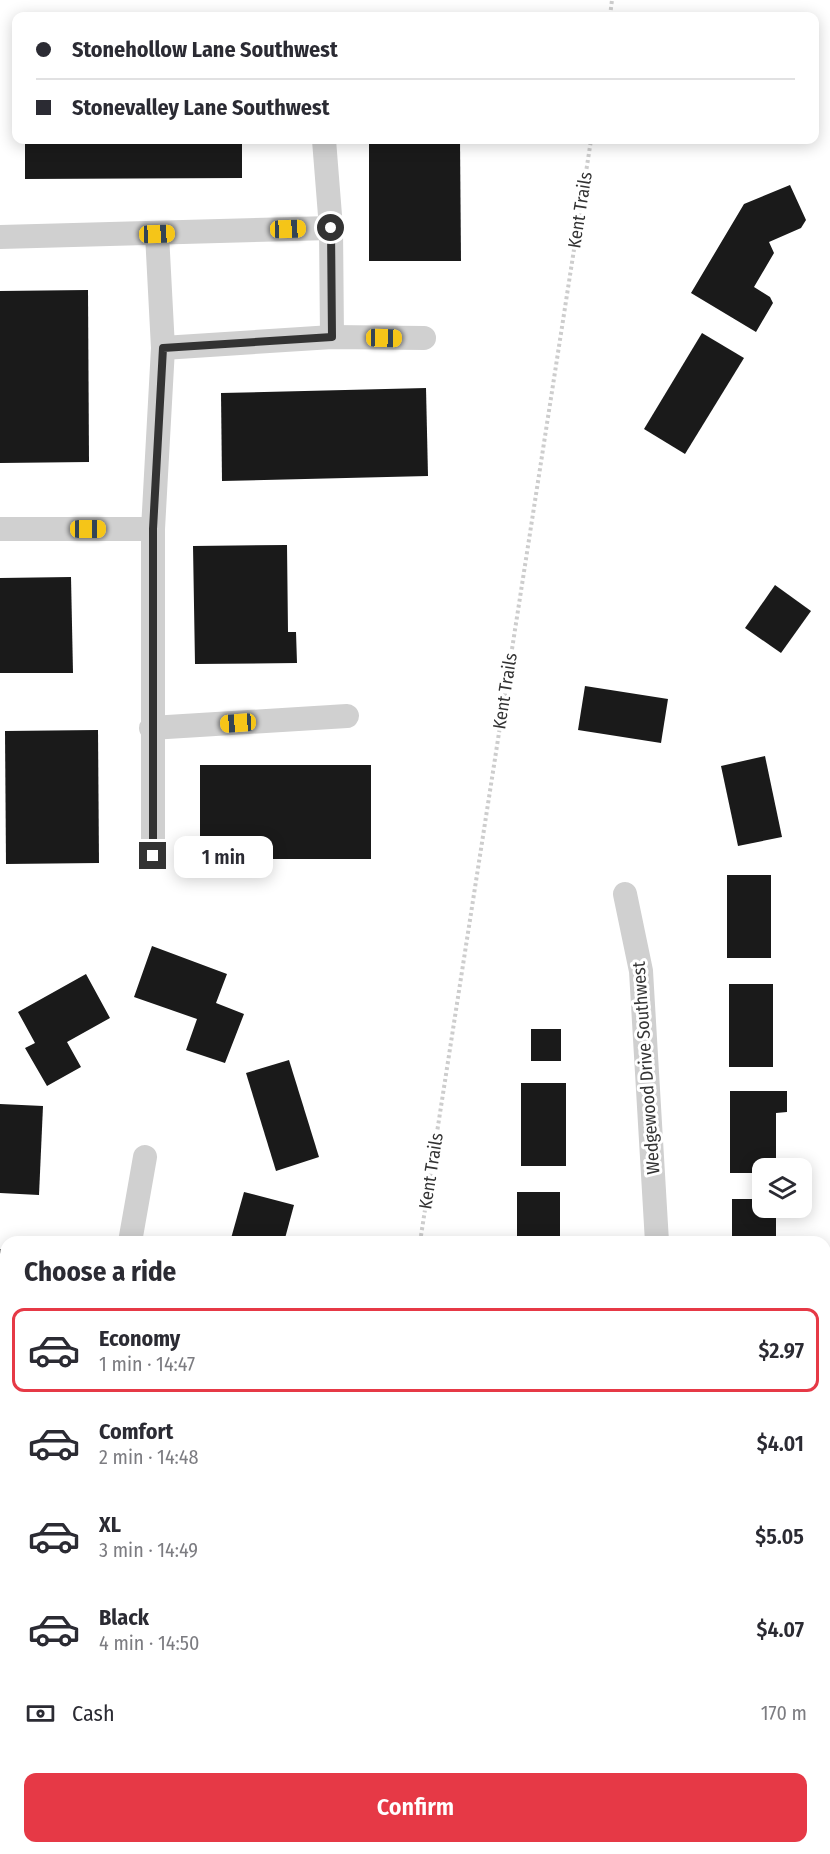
<!DOCTYPE html>
<html lang="en">
<head>
<meta charset="utf-8">
<style>
  :root { --surface:#fff; --page:#f2f2f3; --text:#2b2b33; --muted:#7c7c81; --line:#e1e1e2; --accent:#e63946 }
  body { margin:0; font-family:"Fira Sans Condensed",sans-serif; background:var(--page); color:var(--text); height:100vh; display:flex; flex-direction:column; font-size:22px; white-space:nowrap }
  * { box-sizing:border-box; margin:0 }
  p { font-size:20px; color:var(--muted) }
  .icon { flex:none; width:33px; height:33px; fill:none; stroke:currentColor; stroke-width:2; stroke-linecap:round; stroke-linejoin:round }
  .map { position:relative; flex:1; overflow:hidden }
  .sheet { position:absolute; left:0px; top:1236px; width:831px; height:618px; display:flex; flex-direction:column; background:var(--surface); border-radius:18px 18px 0 0; box-shadow:0 3px 15px #0003 }
  .sheet>* { flex:none }
  .top-card { position:absolute; left:12px; top:12px; width:807px; height:132px; border-radius:12px; box-shadow:0 3px 15px #0003; display:grid; align-content:center; height:132px; padding:0 24px; background:var(--surface) }
  .tools { position:absolute; left:752px; top:1158px; display:grid; gap:12px }
  .tools a { display:grid; place-items:center; width:60px; height:60px; border-radius:12px; background:var(--surface); box-shadow:0 3px 15px #0003; font-size:30px }
  .end { position:absolute; width:27px; height:27px; margin:-14px; border:8px solid #333; background:#fff; box-shadow:0 0 0 3px #fff }
  .from { border-radius:50% }
  .bubble { position:absolute; height:42px; border-radius:12px; background:var(--surface); box-shadow:0 3px 15px #0003; font-size:20px; font-weight:600; line-height:42px; text-align:center }
  .car { position:absolute; width:18px; height:36px; margin:-18px -9px; border-radius:8px; box-shadow:0 0 4px 2px #0007; background:linear-gradient(#f5c518 24%,#345 0 40%,#f5c518 0 76%,#345 0 86%,#f5c518 0) }
  .top-card b { display:flex; align-items:center; gap:21px; height:57px; font-size:22px }
  .top-card b+b { border-top:2px solid var(--line) }
  .top-card i { width:15px; height:15px; background:var(--text) }
  ul { padding:0; list-style:none }
  li { display:flex; align-items:center; gap:18px; height:84px; margin:0 12px 9px; padding:0 12px; border:3px solid transparent; border-radius:12px }
  li div { flex:1 }
  li b { display:block; font-size:22px }
  li em { font-style:normal; font-weight:600 }
  li.on { border-color:var(--accent) }
  li>.icon { width:54px; height:54px; stroke-width:1.5 }
  h2 { padding:0 24px; font-size:27px; line-height:72px }
  .pay { display:flex; align-items:center; gap:15px; height:66px; padding:0 24px; font-size:22px }
  .pay p { margin-inline-start:auto }
  .button { display:flex; gap:12px; margin-top:auto; padding:12px 24px }
  .button a { flex:1; height:69px; border-radius:12px; background:var(--accent); color:#fff; font-size:24px; font-weight:600; line-height:69px; text-align:center }
  .map>svg:first-child { display:block }
  .building { fill:#1a1a1a }
  .lines { fill:none; stroke-linecap:round; stroke-linejoin:round }
  .path { stroke:#cdcdcd; stroke-width:4; stroke-dasharray:3 3; stroke-linecap:butt }
  .minor { stroke:#d0d0d0; stroke-width:24 }
  .route { stroke:#333; stroke-width:8 }
  .labels { text-anchor:middle; dominant-baseline:central; stroke-width:6; stroke-linejoin:round; paint-order:stroke }
  .street-label { font-size:18px; fill:#333; stroke:#fff }
</style>
</head>
<body>
<div class="map">
<svg width="830" height="1854" viewBox="0 0 830 1854">
  <rect width="100%" height="100%" fill="#fff"/>
  <g class="building">
    <path d="M25 140H242V178L25 179Z"/>
    <path d="M369 140H460L461 261H369Z"/>
    <path d="M790 185 806 220 801 228 769 242 774 253 754 287 770 297 773 303 756 332 691 293 744 204Z"/>
    <path d="M88 290 89 462 0 463V291Z"/>
    <path d="M702 333 744 358 685 454 644 429Z"/>
    <path d="M426 388 428 476 222 481 221 393Z"/>
    <path d="M287 545 288 632H296L297 663 195 664 193 546Z"/>
    <path d="M71 577 73 673H0V578Z"/>
    <path d="M775 585 811 611 781 653 745 628Z"/>
    <path d="M585 686 668 699 661 743 578 730Z"/>
    <path d="M98 730 99 863 6 864 5 731Z"/>
    <path d="M765 756 782 837 738 846 721 766Z"/>
    <rect x="200" y="765" width="171" height="94"/>
    <rect x="727" y="875" width="44" height="83"/>
    <path d="M152 946 227 974 216 1003 244 1014 225 1063 186 1050 197 1019 134 997Z"/>
    <path d="M86 974 110 1018 67 1042 81 1067 47 1086 25 1048 35 1043 18 1012Z"/>
    <rect x="729" y="984" width="44" height="83"/>
    <rect x="531" y="1029" width="30" height="32"/>
    <path d="M289 1060 319 1157 276 1171 246 1073Z"/>
    <rect x="521" y="1083" width="45" height="83"/>
    <path d="M730 1091H787V1112L776 1113V1168H762V1173H730Z"/>
    <path d="M0 1104 43 1106 39 1195 0 1193Z"/>
    <path d="M244 1192 294 1205 284 1242H230Z"/>
    <rect x="517" y="1192" width="43" height="50"/>
    <path d="M732 1199H762V1208H776V1242H732Z"/>
    <path d="M0 1249 6 1250V1299L0 1298Z"/>
    <path d="M0 1483 6 1484 3 1581H0Z"/>
  </g>
  <g class="lines">
    <g class="path">
      <path d="M610 16 612 0"/>
      <path d="M420 1242 591 140"/>
      <path d="M325 1854 326 1848"/>
    </g>
    <g class="minor">
      <path d="M324 140 331 228 332 337"/>
      <path d="M0 237 331 228"/>
      <path d="M163 348 332 337 424 338"/>
      <path d="M0 529H153"/>
      <path d="M151 728 347 716"/>
      <path d="M153 856V529L163 348 157 234"/>
      <path d="M625 894 641 971 657 1242"/>
      <path d="M130 1242 145 1157"/>
      <path d="M0 1387 6 1388"/>
      <path d="M0 1808H6"/>
      <path d="M825 1817H830"/>
      <path d="M647 1848V1854"/>
    </g>
  </g>
  <g class="lines">
    <path class="route" d="M153 856V529L163 348 332 337 331 228"/>
  </g>
  <g class="labels">
    <g class="street-label">
      <text transform="translate(580 210) rotate(-81)">Kent Trails</text>
      <text transform="translate(505 691) rotate(-81)">Kent Trails</text>
      <text transform="translate(646 1068) rotate(-94)">Wedgewood Drive Southwest</text>
      <text transform="translate(431 1171) rotate(-81)">Kent Trails</text>
    </g>
  </g>
</svg>
<div class="tools">
<a><svg class="icon" aria-label="layers" viewBox="0 0 24 24"><path d="M12 4l9 5-9 5-9-5zM3 14l9 5 9-5"/></svg></a>
</div>
<i class="end from" style="left:331px;top:228px"></i>
<i class="end" style="left:153px;top:856px"></i>
<div class="bubble" style="left:174px;top:836px;width:99px">1 min</div>
<i class="car" style="left:288px;top:229px;rotate:88deg"></i>
<i class="car" style="left:157px;top:234px;rotate:88deg"></i>
<i class="car" style="left:384px;top:338px;rotate:91deg"></i>
<i class="car" style="left:88px;top:529px;rotate:90deg"></i>
<i class="car" style="left:238px;top:723px;rotate:266deg"></i>
<div class="top-card">
<b><i class="from"></i>Stonehollow Lane Southwest</b>
<b><i></i>Stonevalley Lane Southwest</b>
</div>
<section class="sheet">
<h2>Choose a ride</h2>
<ul>
<li class="on"><svg class="icon" aria-label="car" viewBox="0 0 24 24"><path d="M5 17H2v-5l4-1 3-4h7l3 4 3 1v5h-3M9 17h6M6 11h13"/><circle cx="7" cy="17" r="2"/><circle cx="17" cy="17" r="2"/></svg><div><b>Economy</b><p>1 min · 14:47</p></div><em>$2.97</em></li>
<li><svg class="icon" aria-label="car" viewBox="0 0 24 24"><path d="M5 17H2v-5l4-1 3-4h7l3 4 3 1v5h-3M9 17h6M6 11h13"/><circle cx="7" cy="17" r="2"/><circle cx="17" cy="17" r="2"/></svg><div><b>Comfort</b><p>2 min · 14:48</p></div><em>$4.01</em></li>
<li><svg class="icon" aria-label="car" viewBox="0 0 24 24"><path d="M5 17H2v-5l4-1 3-4h7l3 4 3 1v5h-3M9 17h6M6 11h13"/><circle cx="7" cy="17" r="2"/><circle cx="17" cy="17" r="2"/></svg><div><b>XL</b><p>3 min · 14:49</p></div><em>$5.05</em></li>
<li><svg class="icon" aria-label="car" viewBox="0 0 24 24"><path d="M5 17H2v-5l4-1 3-4h7l3 4 3 1v5h-3M9 17h6M6 11h13"/><circle cx="7" cy="17" r="2"/><circle cx="17" cy="17" r="2"/></svg><div><b>Black</b><p>4 min · 14:50</p></div><em>$4.07</em></li>
</ul>
<div class="pay"><svg class="icon" aria-label="cash" viewBox="0 0 24 24"><path d="M3 7h18v10H3z"/><circle cx="12" cy="12" r="2"/></svg>Cash<p>170 m</p></div>
<div class="button"><a>Confirm</a></div>
</section>
</div>
</body>
</html>
